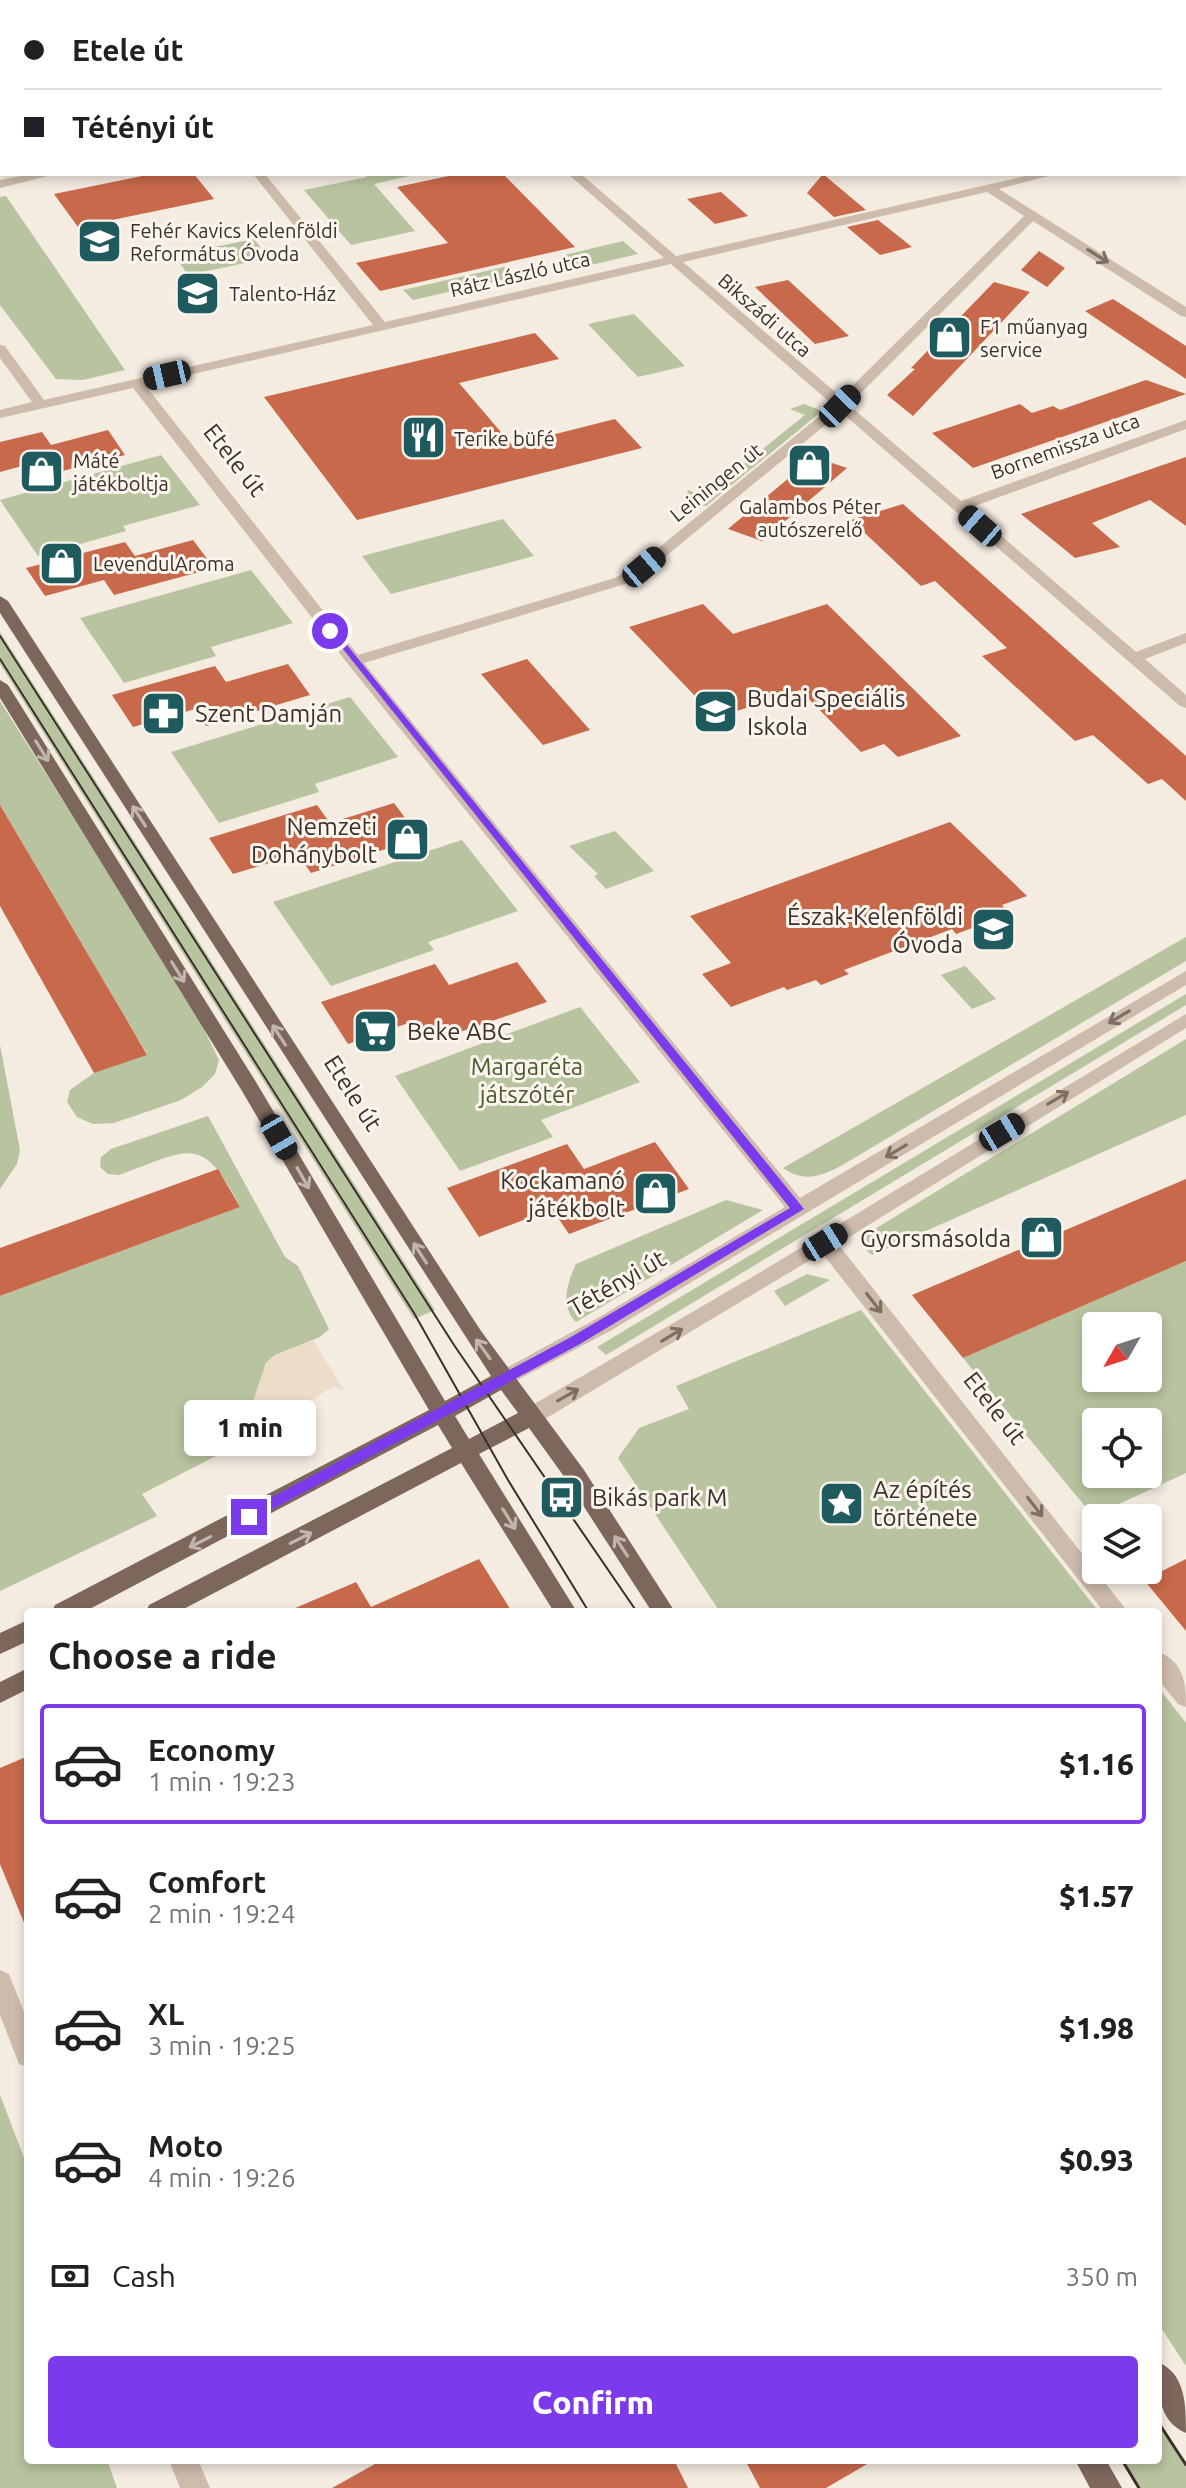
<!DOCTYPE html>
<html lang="en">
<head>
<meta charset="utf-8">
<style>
  :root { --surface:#fff; --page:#f6f6f6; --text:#202124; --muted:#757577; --line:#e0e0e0; --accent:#7c3aed }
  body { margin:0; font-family:Ubuntu,sans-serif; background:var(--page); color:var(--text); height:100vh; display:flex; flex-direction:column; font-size:30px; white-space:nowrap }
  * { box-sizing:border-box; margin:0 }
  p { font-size:26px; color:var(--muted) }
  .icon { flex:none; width:44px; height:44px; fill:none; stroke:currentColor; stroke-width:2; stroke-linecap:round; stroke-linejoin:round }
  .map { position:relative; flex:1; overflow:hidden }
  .side { position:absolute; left:24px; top:1608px; width:1138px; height:856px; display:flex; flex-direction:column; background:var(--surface); border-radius:8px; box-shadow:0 4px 12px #0003 }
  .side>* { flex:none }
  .hud { position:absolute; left:0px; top:0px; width:1186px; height:176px; box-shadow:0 4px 12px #0003; display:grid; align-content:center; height:176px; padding:0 24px; background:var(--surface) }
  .needle { width:52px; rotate:231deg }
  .tools { position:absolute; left:1082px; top:1312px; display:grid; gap:16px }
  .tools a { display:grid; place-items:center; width:80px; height:80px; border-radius:8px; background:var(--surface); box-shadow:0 4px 12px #0003; font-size:40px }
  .end { position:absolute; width:36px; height:36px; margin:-18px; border:10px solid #7c3aed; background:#fff; box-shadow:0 0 0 4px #fff }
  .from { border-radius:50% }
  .bubble { position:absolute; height:56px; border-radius:8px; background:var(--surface); box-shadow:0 4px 12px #0003; font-size:26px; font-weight:800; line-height:56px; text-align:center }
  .car { position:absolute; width:24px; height:48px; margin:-24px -12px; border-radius:10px; box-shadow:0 0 6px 2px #0007; background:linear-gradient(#222 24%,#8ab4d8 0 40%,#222 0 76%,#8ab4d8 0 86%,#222 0) }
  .hud b { display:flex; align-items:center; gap:28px; height:76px; font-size:30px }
  .hud b+b { border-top:2px solid var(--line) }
  .hud i { width:20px; height:20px; background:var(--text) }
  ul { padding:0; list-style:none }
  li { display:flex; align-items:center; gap:24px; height:120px; margin:0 16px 12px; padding:0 8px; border:4px solid transparent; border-radius:8px }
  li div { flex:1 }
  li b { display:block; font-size:30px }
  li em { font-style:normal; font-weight:800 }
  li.active { border-color:var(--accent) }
  li>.icon { width:72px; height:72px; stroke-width:1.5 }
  h2 { padding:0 24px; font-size:36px; line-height:96px }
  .pay { display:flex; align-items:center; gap:20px; height:88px; padding:0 24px; font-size:30px }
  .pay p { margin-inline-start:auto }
  .button { display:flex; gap:16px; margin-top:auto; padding:16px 24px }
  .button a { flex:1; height:92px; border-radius:8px; background:var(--accent); color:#fff; font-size:32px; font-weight:800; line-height:92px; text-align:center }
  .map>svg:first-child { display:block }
  .green { fill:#b8c4a0; fill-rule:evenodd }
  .plaza { fill:#ecdcc8 }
  .building { fill:#c8694b }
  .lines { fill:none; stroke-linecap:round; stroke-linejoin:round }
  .minor { fill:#cdbbac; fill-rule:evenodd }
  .major { fill:#7d675c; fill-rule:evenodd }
  .tram-far1 { stroke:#3b302b; stroke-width:2 }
  .tram { stroke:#3b302b; stroke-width:3 }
  .oneway { stroke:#7d6f65 }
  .oneway2 { stroke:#c2b5ac }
  .route { fill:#7c3aed }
  .labels { text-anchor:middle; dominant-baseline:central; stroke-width:6; stroke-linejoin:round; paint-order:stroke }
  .far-poi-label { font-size:20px; fill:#3b302b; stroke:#fbf5ee; text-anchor:start }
  .far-street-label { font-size:20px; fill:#3b302b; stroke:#fbf5ee }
  .street-label { font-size:24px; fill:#3b302b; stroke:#fbf5ee }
  .poi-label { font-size:24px; fill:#3b302b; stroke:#fbf5ee; text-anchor:start }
  .park-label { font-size:24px; fill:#4a5a2e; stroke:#fbf5ee }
</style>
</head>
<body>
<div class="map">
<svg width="1186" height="2488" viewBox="0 0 1186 2488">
  <rect width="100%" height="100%" fill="#f4ebe1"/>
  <g class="green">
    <path d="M365 174H418L374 184 415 231 351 245 304 190 367 177Z"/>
    <path d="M6 196 125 370 83 380 56 379 0 305V197Z"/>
    <path d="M254 239 269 258 188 275 174 255Z"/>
    <path d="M623 241 638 254 574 269 560 256Z"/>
    <path d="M504 267 514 277 413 300 403 290Z"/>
    <path d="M634 314 685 366 638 377 588 324Z"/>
    <path d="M804 404 822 411 706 506H697L685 500 688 490 704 496 805 415 790 409Z"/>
    <path d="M161 455 200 505 123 526 126 531 38 556 0 500Z"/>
    <path d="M503 519 534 556 391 594 362 556Z"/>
    <path d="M251 570 293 623 211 647 216 656 124 683 80 618Z"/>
    <path d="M0 632 435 1310 414 1319 0 664Z"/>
    <path d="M350 697 398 757 315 784 319 792 219 823 171 752Z"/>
    <path d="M0 701 193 1007 219 1060 215 1074 202 1087 181 1100 114 1123 93 1124 77 1117 67 1102 70 1090 94 1073 147 1054 0 805Z"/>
    <path d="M615 831 654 871 606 889 594 876 598 874 569 846Z"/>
    <path d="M462 840 518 911 428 942 434 950 331 986 273 902Z"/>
    <path d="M1186 937V961L839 1167C819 1177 803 1182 783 1168Z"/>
    <path d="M965 966 996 999 972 1009 941 975Z"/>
    <path d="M1186 994V1005L606 1355 597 1347Z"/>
    <path d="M580 1007 640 1082 541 1120 553 1137 460 1171 395 1076Z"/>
    <path d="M1186 1039V1115L872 1255 860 1245 865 1235Z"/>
    <path d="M0 1045 20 1150 17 1164 0 1189Z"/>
    <path d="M208 1116 285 1257 298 1266 329 1329 320 1337 275 1355 266 1363 247 1420 228 1433 216 1456 142 1494 157 1516 0 1591V1296L240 1207C202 1131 187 1151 119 1175L108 1174 100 1167 101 1157 111 1149Z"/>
    <path d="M726 1200 763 1210 576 1322C560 1306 567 1283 576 1264Z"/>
    <path d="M1186 1261V1473L1093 1516 963 1358ZM1096 1326H1148V1378H1096ZM1096 1422H1148V1474H1096Z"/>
    <path d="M807 1274 830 1280 785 1306 774 1291Z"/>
    <path d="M861 1310 1099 1612H720L618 1458 639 1428 689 1409 676 1386Z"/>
    <path d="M1158 1687 1186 1723V2366L1158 2323Z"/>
    <path d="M0 2095 28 2168V2460H107L117 2488H0Z"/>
    <path d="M1158 2424 1186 2468V2488H1141L1123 2460H1158Z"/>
  </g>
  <path class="plaza" d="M313 1340 344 1390 333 1386 294 1412 251 1407 266 1363 275 1355Z"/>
  <g class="building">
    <path d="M152 174H194L214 199 78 227 54 194Z"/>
    <path d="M458 174H503L575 247 380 291 356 263 448 243 397 187Z"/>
    <path d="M823 174 866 210 834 217 807 193Z"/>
    <path d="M721 192 748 216 715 224 687 199Z"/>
    <path d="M878 220 912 247 880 255 847 227Z"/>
    <path d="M1039 251 1065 268 1047 287 1021 270Z"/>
    <path d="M788 280 849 336 815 344 755 287Z"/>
    <path d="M994 282 1030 292 913 416 887 395 915 369 911 368Z"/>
    <path d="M1113 299 1186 346V379L1085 311Z"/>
    <path d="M535 333 559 359 459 383 512 445 615 419 642 448 357 520 264 397Z"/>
    <path d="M1146 380 1186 394 973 468 932 433 1020 404 1032 413 1053 406 1060 410Z"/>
    <path d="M108 430 125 455 31 479 22 466 0 472V442L42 432 51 445Z"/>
    <path d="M814 457 847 468 762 541 728 529Z"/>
    <path d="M1186 457V526L1150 500 1092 523 1120 547 1075 558 1021 514Z"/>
    <path d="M903 504 1186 756V801L1162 779 1148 784 1093 735 1075 741 982 656 1007 648 935 581 921 586 851 520Z"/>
    <path d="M193 540 214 568 114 595 104 580 45 596 26 568 125 542 135 556Z"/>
    <path d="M703 604 733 634 827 604 961 736 898 757 884 744 861 752 800 690 716 718 629 627Z"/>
    <path d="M527 659 590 730 543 745 481 674Z"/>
    <path d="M288 664 310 695 206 726 195 709 133 727 112 695 215 666 226 682Z"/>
    <path d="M394 803 420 838 311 873 298 854 233 874 209 838 317 805 330 823Z"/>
    <path d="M0 805 128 1022 147 1055 94 1073 0 906Z"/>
    <path d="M950 822 1027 896 1002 905 1006 910 979 920 983 924 956 934 952 929 844 970 849 974 821 985 816 980 787 990 784 987 731 1007 702 974 731 963 690 916Z"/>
    <path d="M517 962 547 1002 431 1042 417 1020 348 1044 321 1002 435 964 449 985Z"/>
    <path d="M655 1142 689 1189 569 1234 552 1209 479 1237 447 1188 567 1144 584 1169Z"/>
    <path d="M218 1169 240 1207 0 1296V1248Z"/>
    <path d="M1186 1179V1261L963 1358 912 1295Z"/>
    <path d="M479 1559 512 1612H286L356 1582 371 1607Z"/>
    <path d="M1186 1559V1631L1144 1580Z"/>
    <path d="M28 1756V1930H27L0 1864V1768Z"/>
    <path d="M382 2460H674L688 2488H332Z"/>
    <path d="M745 2460H874L826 2488H760Z"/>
  </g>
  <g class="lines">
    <g class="minor">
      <path d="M0 0H9L0 4Z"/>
      <path d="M367 0H379L380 2H368Z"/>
      <rect x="0" y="43" width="2" height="6"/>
      <rect x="1184" y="139" width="2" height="8"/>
      <path d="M32 174H56L0 188V180Z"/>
      <path d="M253 174H265L385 322 664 258 568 174H581L676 256 1034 174H1056L999 189 1186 307V317L1181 316 1033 221 849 405 961 501 1186 420V429L969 508 1136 652 1186 633V643L1145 659 1186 695V708L1180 706 841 412 649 570 625 584 364 663 800 1198 1186 971V985L610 1331 504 1387 497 1385 494 1379 497 1373 596 1319 785 1207 348 664 133 388 0 418V410L32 402 0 358V345L5 346 44 400 373 325ZM987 192 1024 216 841 397 683 262ZM671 264 833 405 639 564 615 578 358 655 145 385Z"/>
      <path d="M1186 1014V1028L838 1244 1128 1612H1104L822 1253 540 1422H524L521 1416 524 1410 754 1276Z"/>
      <path d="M1158 1652C1184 1661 1186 1684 1186 1707L1178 1704 1158 1679Z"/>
      <path d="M0 1970 9 1974 28 2022V2067L19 2064 0 2015Z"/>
      <path d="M169 2460H198L210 2488H180Z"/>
    </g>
    <g class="major">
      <path d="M0 596 8 601 481 1331 584 1470 675 1612H652L568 1482 529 1428 479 1454 577 1612H554L461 1463 178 1612H146L149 1605 452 1448 438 1425 84 1612H52L55 1605 429 1410 242 1091 0 698V680L8 685 256 1082 445 1401 491 1376 0 613ZM501 1390 518 1413 469 1439 455 1416Z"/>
      <path d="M28 1620V1641L0 1654V1633Z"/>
      <path d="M28 1668V1689L0 1703V1682Z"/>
      <path d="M1158 2362C1186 2374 1186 2406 1186 2433 1157 2421 1158 2389 1158 2362Z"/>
      <path d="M1075 2460H1106L1122 2488H1090Z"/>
    </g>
    <g class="tram-far1">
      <path d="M0 636 454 1345 637 1612"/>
      <path d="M0 659 414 1313 508 1480 589 1612"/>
    </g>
    <g class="tram">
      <path d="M1158 2422 1186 2465"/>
      <path d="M1122 2460 1139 2488"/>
    </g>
  </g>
  <defs><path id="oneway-shaft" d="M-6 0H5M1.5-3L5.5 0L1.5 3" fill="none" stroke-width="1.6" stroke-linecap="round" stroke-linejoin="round" transform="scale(2)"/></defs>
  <g class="oneway">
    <use href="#oneway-shaft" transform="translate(1098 256) rotate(32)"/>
    <use href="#oneway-shaft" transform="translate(1119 1017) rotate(149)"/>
    <use href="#oneway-shaft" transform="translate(1058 1098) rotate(-31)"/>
    <use href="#oneway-shaft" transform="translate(896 1151) rotate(149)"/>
    <use href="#oneway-shaft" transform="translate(874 1303) rotate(52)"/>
    <use href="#oneway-shaft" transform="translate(672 1335) rotate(-31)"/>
    <use href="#oneway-shaft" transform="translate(568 1395) rotate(-29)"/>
    <use href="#oneway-shaft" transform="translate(1035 1507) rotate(52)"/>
  </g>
  <g class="oneway2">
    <use href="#oneway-shaft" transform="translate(42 751) rotate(58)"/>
    <use href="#oneway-shaft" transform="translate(139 816) rotate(-123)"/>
    <use href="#oneway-shaft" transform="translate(178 972) rotate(58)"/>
    <use href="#oneway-shaft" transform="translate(279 1035) rotate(-123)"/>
    <use href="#oneway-shaft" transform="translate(303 1178) rotate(60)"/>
    <use href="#oneway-shaft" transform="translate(420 1253) rotate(-123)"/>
    <use href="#oneway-shaft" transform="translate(483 1349) rotate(-126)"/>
    <use href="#oneway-shaft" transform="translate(509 1519) rotate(58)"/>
    <use href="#oneway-shaft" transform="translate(301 1538) rotate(-27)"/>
    <use href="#oneway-shaft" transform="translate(200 1542) rotate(153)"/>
    <use href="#oneway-shaft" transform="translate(621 1546) rotate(-123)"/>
  </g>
  <path class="route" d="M327 629H334L804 1209 580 1344 249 1522 244 1521V1512L571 1337 790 1208Z"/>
  <defs>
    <symbol id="school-square" viewBox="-11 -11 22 22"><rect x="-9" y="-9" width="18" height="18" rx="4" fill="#1f5a5e" stroke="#fbf5ee"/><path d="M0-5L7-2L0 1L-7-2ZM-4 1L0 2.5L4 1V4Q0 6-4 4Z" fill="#fff"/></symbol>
    <symbol id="shop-square" viewBox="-11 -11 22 22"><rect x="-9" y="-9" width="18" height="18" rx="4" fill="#1f5a5e" stroke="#fbf5ee"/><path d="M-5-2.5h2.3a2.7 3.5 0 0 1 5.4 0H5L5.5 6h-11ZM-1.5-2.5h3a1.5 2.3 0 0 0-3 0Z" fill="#fff"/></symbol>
    <symbol id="restaurant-square" viewBox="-11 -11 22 22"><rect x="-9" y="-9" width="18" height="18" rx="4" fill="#1f5a5e" stroke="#fbf5ee"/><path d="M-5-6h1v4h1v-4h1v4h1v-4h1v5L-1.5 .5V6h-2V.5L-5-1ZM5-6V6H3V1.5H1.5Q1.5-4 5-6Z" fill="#fff"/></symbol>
    <symbol id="pharmacy-square" viewBox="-11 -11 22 22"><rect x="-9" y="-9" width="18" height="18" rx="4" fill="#1f5a5e" stroke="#fbf5ee"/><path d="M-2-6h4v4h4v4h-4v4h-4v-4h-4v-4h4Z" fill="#fff"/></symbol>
    <symbol id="supermarket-square" viewBox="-11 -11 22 22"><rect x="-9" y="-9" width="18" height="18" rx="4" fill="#1f5a5e" stroke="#fbf5ee"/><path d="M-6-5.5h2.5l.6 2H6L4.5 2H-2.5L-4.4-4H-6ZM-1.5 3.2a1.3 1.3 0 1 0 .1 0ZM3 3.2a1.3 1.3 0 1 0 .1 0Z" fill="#fff"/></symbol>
    <symbol id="bus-square" viewBox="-11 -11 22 22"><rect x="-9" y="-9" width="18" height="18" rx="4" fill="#1f5a5e" stroke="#fbf5ee"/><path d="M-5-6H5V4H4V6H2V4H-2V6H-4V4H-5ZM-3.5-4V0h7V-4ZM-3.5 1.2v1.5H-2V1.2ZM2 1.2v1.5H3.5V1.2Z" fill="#fff"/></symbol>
    <symbol id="sight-square" viewBox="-11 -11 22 22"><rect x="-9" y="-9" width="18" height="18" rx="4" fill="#1f5a5e" stroke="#fbf5ee"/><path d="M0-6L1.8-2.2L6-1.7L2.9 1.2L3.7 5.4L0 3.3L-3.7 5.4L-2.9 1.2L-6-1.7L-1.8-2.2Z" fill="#fff"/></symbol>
  </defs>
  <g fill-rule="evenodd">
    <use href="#school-square" x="74" y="216" width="51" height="51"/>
    <use href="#school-square" x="172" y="268" width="51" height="51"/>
    <use href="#shop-square" x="924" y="312" width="51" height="51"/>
    <use href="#restaurant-square" x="398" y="412" width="51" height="51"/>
    <use href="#shop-square" x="784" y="440" width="51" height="51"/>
    <use href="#shop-square" x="16" y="446" width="51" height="51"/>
    <use href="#shop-square" x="36" y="538" width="51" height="51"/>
    <use href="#school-square" x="690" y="686" width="51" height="51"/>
    <use href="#pharmacy-square" x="138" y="688" width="51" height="51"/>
    <use href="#shop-square" x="382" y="814" width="51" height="51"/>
    <use href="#school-square" x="968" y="904" width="51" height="51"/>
    <use href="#supermarket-square" x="350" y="1006" width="51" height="51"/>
    <use href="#shop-square" x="630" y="1168" width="51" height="51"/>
    <use href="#shop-square" x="1016" y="1212" width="51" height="51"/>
    <use href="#bus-square" x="536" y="1472" width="51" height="51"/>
    <use href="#sight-square" x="816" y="1478" width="51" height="51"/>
  </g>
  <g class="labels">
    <g class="far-poi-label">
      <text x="130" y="230">Fehér Kavics Kelenföldi<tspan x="130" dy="23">Református Óvoda</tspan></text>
      <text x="229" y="293">Talento-Ház</text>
      <text x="980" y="326">F1 műanyag<tspan x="980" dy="23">service</tspan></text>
      <text x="454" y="438">Terike büfé</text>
      <text x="73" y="460">Máté<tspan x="73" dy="23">játékboltja</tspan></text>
      <text x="810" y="506" text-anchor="middle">Galambos Péter<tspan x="810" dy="23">autószerelő</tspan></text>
      <text x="93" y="563">LevendulAroma</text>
    </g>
    <g class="far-street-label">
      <text transform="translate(520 274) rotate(-13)">Rátz László utca</text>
      <text transform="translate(765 315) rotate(41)">Bikszádi utca</text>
      <text transform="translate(1065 446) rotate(-20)">Bornemissza utca</text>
      <text transform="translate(716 482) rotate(-39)">Leiningen út</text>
    </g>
    <g class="street-label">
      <text transform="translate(235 460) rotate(52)">Etele út</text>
      <text transform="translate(353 1093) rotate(57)">Etele út</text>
      <text transform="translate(617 1283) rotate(-30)">Tétényi út</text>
      <text transform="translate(995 1408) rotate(52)">Etele út</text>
    </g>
    <g class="poi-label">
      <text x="747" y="698">Budai Speciális<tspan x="747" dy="28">Iskola</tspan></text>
      <text x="195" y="713">Szent Damján</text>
      <text x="377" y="826" text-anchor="end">Nemzeti<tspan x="377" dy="28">Dohánybolt</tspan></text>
      <text x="963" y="916" text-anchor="end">Észak-Kelenföldi<tspan x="963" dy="28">Óvoda</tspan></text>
      <text x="407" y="1031">Beke ABC</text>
      <text x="625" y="1180" text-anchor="end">Kockamanó<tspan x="625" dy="28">játékbolt</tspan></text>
      <text x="1011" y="1238" text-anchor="end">Gyorsmásolda</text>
      <text x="873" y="1489">Az építés<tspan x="873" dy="28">története</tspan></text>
      <text x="592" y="1497">Bikás park M</text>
    </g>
    <g class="park-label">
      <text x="527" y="1066">Margaréta<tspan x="527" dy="28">játszótér</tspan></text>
    </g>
  </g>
</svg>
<div class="tools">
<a><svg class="needle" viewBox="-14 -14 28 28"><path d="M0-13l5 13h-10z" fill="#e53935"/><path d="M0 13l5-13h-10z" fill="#757577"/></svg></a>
<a><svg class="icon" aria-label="locate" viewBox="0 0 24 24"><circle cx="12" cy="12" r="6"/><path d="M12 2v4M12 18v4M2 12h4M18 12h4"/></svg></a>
<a><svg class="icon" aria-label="layers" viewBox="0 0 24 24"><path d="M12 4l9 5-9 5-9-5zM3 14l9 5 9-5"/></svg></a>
</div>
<i class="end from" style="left:330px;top:631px"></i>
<i class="end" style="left:249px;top:1517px"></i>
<div class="bubble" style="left:184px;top:1400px;width:132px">1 min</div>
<i class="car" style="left:167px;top:375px;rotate:257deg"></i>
<i class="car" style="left:840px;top:406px;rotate:44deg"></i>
<i class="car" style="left:980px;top:526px;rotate:311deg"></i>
<i class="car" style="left:644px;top:567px;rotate:50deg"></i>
<i class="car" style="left:1002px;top:1132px;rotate:59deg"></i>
<i class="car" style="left:279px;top:1137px;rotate:150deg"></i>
<i class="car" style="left:825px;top:1242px;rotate:58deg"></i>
<div class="hud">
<b><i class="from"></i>Etele út</b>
<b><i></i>Tétényi út</b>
</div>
<section class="side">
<h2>Choose a ride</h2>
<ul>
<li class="active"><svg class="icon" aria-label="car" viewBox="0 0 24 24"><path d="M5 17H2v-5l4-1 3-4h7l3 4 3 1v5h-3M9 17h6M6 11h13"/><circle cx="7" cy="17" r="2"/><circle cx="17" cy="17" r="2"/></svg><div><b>Economy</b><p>1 min · 19:23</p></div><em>$1.16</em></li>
<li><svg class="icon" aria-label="car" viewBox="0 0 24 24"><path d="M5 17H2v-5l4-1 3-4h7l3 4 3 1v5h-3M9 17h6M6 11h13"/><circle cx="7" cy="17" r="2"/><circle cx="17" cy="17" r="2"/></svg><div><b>Comfort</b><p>2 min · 19:24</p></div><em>$1.57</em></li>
<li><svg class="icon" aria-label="car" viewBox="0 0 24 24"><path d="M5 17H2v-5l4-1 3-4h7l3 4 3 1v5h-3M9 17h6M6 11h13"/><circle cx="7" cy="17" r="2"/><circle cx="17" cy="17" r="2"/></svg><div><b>XL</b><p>3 min · 19:25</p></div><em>$1.98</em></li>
<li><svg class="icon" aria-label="car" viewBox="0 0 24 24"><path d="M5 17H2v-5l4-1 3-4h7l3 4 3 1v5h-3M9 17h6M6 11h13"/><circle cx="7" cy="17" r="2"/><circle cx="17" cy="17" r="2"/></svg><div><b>Moto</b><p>4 min · 19:26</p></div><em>$0.93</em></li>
</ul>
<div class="pay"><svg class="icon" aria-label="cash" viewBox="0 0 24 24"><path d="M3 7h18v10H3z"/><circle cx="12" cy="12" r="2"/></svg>Cash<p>350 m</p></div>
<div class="button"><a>Confirm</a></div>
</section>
</div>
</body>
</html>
